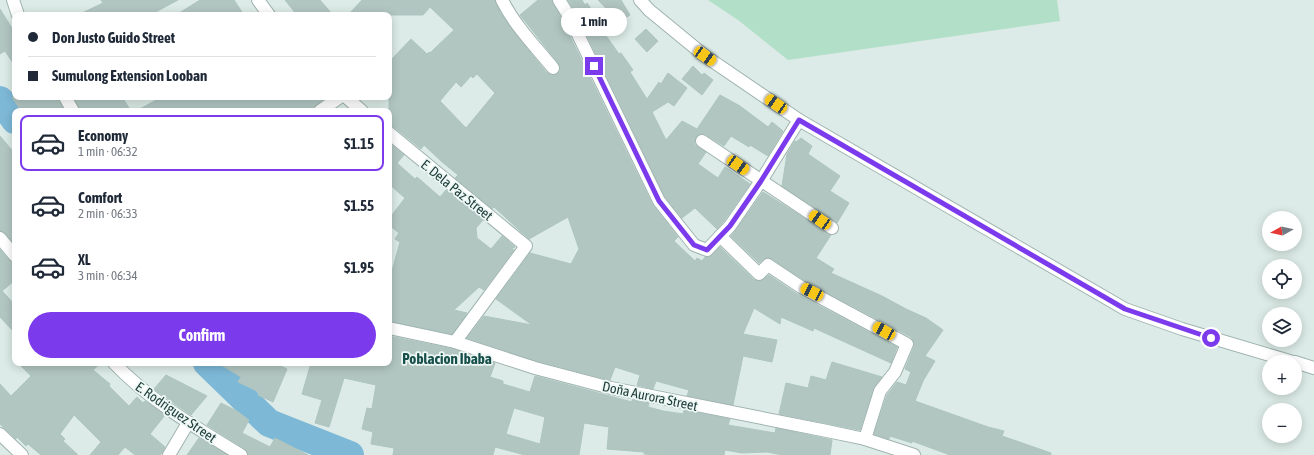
<!DOCTYPE html>
<html lang="en">
<head>
<meta charset="utf-8">
<style>
  :root { --surface:#fff; --page:#f6f6f7; --text:#1f2937; --muted:#747a83; --line:#e0e1e3; --accent:#7c3aed }
  body { margin:0; font-family:"Asap Condensed",sans-serif; background:var(--page); color:var(--text); height:100vh; display:flex; flex-direction:column; font-size:15px; white-space:nowrap }
  * { box-sizing:border-box; margin:0 }
  p { font-size:13px; color:var(--muted) }
  .icon { flex:none; width:22px; height:22px; fill:none; stroke:currentColor; stroke-width:2; stroke-linecap:round; stroke-linejoin:round }
  .map { position:relative; flex:1; overflow:hidden }
  .side { position:absolute; left:12px; top:108px; width:380px; height:258px; display:flex; flex-direction:column; background:var(--surface); border-radius:8px; box-shadow:0 2px 10px #0003 }
  .side>* { flex:none }
  .banner { position:absolute; left:12px; top:12px; width:380px; height:88px; border-radius:8px; box-shadow:0 2px 10px #0003; display:grid; align-content:center; height:88px; padding:0 16px; background:var(--surface) }
  .needle { width:26px; rotate:262deg }
  .buttons { position:absolute; left:1262px; top:211px; display:grid; gap:8px }
  .buttons a { display:grid; place-items:center; width:40px; height:40px; border-radius:50%; background:var(--surface); box-shadow:0 2px 10px #0003; font-size:20px }
  .end { position:absolute; width:18px; height:18px; margin:-9px; border:5px solid #7c3aed; background:#fff; box-shadow:0 0 0 2px #fff }
  .from { border-radius:50% }
  .bubble { position:absolute; height:28px; border-radius:14px; background:var(--surface); box-shadow:0 2px 10px #0003; font-size:13px; font-weight:700; line-height:28px; text-align:center }
  .car { position:absolute; width:12px; height:24px; margin:-12px -6px; border-radius:5px; box-shadow:0 0 3px 1px #0007; background:linear-gradient(#f5c518 24%,#345 0 40%,#f5c518 0 76%,#345 0 86%,#f5c518 0) }
  .banner b { display:flex; align-items:center; gap:14px; height:38px; font-size:15px }
  .banner b+b { border-top:1px solid var(--line) }
  .banner i { width:10px; height:10px; background:var(--text) }
  ul { padding:7px 0 0; list-style:none }
  li { display:flex; align-items:center; gap:12px; height:56px; margin:0 8px 6px; padding:0 8px; border:2px solid transparent; border-radius:8px }
  li div { flex:1 }
  li b { display:block; font-size:15px }
  li em { font-style:normal; font-weight:700 }
  li.on { border-color:var(--accent) }
  li>.icon { width:36px; height:36px; stroke-width:1.5 }
  .cta { display:flex; gap:8px; margin-top:auto; padding:8px 16px }
  .cta a { flex:1; height:46px; border-radius:24px; background:var(--accent); color:#fff; font-size:16px; font-weight:700; line-height:46px; text-align:center }
  .map>svg:first-child { display:block }
  .green { fill:#b2dfc7 }
  .lines { fill:none; stroke-linecap:round; stroke-linejoin:round }
  .river { stroke:#7db8d7; stroke-width:28 }
  .building { fill:#b2c6c1; stroke:#aec5c0; fill-rule:evenodd }
  .minor-casing { stroke:#9fb3af; stroke-width:14 }
  .minor { stroke:#fff; stroke-width:12 }
  .route { stroke:#7c3aed; stroke-width:5 }
  .labels { text-anchor:middle; dominant-baseline:central; stroke-width:3.5; stroke-linejoin:round; paint-order:stroke }
  .street-label { font-size:14px; fill:#1d3c39; stroke:#edf7f4 }
  .neighbourhood-label { font-size:15px; font-weight:bold; fill:#174f4c; stroke:#edf7f4 }
</style>
</head>
<body>
<div class="map">
<svg width="1314" height="455" viewBox="0 0 1314 455">
  <rect width="100%" height="100%" fill="#dcebe7"/>
  <path class="green" d="M708 0H1057L1060 21 788 60 738 20Z"/>
  <g class="lines">
    <g class="river">
      <path d="M0 100 15 120"/>
      <path d="M207 363 269 423 350 455"/>
    </g>
  </g>
  <g class="building">
    <path d="M101 0H178L150 15H78L103 3Z"/>
    <path d="M200 0H234L244 15H176Z"/>
    <path d="M285 0H320L333 15H297Z"/>
    <path d="M362 0H495L501 13 520 40 547 73 554 75 557 74 560 71V67L559 64 520 15 538 0H552L562 20 652 204 678 237 674 241 695 261 697 258 702 261 705 257H709L720 247 754 280 761 281 769 275 797 294 897 347 891 363 814 328 813 331 781 317 780 324 754 308 743 334 777 340 772 362 743 356 733 405 687 396 689 390 656 381 653 389 637 385 640 375 615 367 610 380 537 361 467 338 484 316 532 325 496 299 530 253 571 264 579 249 568 217 529 239 494 207 492 209 455 178 458 175 441 161 424 145 421 149 394 127 389 126V62L411 39 427 54 429 52 430 53 454 30 430 7 423 15H348ZM477 74 495 93 466 128 440 101 456 82 461 87 471 76 473 78Z"/>
    <path d="M568 0H582L585 5 587 3 606 31 604 33 619 54 621 53 633 70 630 72 647 99 659 82 661 84 668 73 687 88 674 106 668 102 652 112 666 140 682 121 697 129 720 95 740 106 768 127 772 122 783 131 768 156 750 145 749 147 731 136 724 146 706 135 702 134 696 137 695 140V145L706 152 698 164 718 178 725 167 750 184 724 221 717 229 695 208 682 218 665 197 576 13Z"/>
    <path d="M598 0H621L630 15 619 22Z"/>
    <path d="M0 9 15 33V66L5 51 0 54Z"/>
    <path d="M646 29 658 41 647 52 635 39Z"/>
    <path d="M693 66 702 75 704 73 713 80 702 95 682 79Z"/>
    <path d="M12 97H58L64 111H21Z"/>
    <path d="M74 97H122L131 111H80Z"/>
    <path d="M162 97H327L308 111H136Z"/>
    <path d="M0 136 15 154 14 243 5 233 0 231Z"/>
    <path d="M801 138 812 146 808 154 840 176 830 191 849 203 837 223 782 186 787 154 795 141 796 142Z"/>
    <path d="M389 143 404 155 397 163 415 179 417 177 440 197 446 190 483 220 476 228 477 238 491 249 502 236 515 247 511 249 514 250 484 290 479 287 454 310 467 313 452 334 389 321V282L400 242 395 239 399 233 389 225V219L405 198 389 184Z"/>
    <path d="M763 192 831 235 816 258 834 269 831 273 882 296 906 309 926 318 943 330 925 356 935 361 923 381 915 401 988 427 1004 431 1002 436 1051 453V455H950L912 441V443L890 436 889 439 874 434 887 395 897 382 906 385 911 372 905 369 914 347 913 340 911 337 805 281 772 259 765 258 759 263 731 236 736 230Z"/>
    <path d="M0 250 15 267V280L2 291 15 305V333L0 317Z"/>
    <path d="M389 336 453 349 495 363 490 377 503 381V384L530 392 535 376 632 402V400L649 403 648 407 663 411 683 414 684 410 730 419 728 425 775 433 776 428 832 440 830 455H783L767 452 742 453 725 450 724 455H660L644 454V452L607 449 609 427 584 423 579 455H525L495 447 493 455H393L394 448 371 444 373 432 362 429 367 408 372 409 376 385 344 378 329 427 315 423 322 400 302 394 311 363H389ZM514 408 545 417 540 444 506 434Z"/>
    <path d="M832 362 882 377 873 389 860 430 779 414 786 383 808 388 811 376 826 380Z"/>
    <path d="M18 363H101L93 370 110 384 109 386 129 406 137 397 143 403 145 401 165 415 150 434 165 447 162 453 160 455H135L125 447 118 455H90L101 442 74 415 60 434 65 439 63 441 78 455H41L28 444 26 446 17 437 16 439 0 424V384L11 396 31 376Z"/>
    <path d="M218 363H274L287 369 273 402 258 395 259 392 238 382 241 377Z"/>
    <path d="M166 375 207 396 191 415 154 389Z"/>
    <path d="M221 403 237 411 249 420 242 433 270 447 275 438 308 455H248L245 449 207 425Z"/>
    <path d="M199 438 204 441 227 455H187Z"/>
  </g>
  <g class="lines">
    <defs>
      <g id="minor">
        <path d="M13 0 18 15"/>
        <path d="M258 0 269 15"/>
        <path d="M502 0C515 26 535 46 553 68"/>
        <path d="M559 0 569 16 659 201 694 245 707 250 730 226 761 181 799 120"/>
        <path d="M640 0 649 10 705 56 799 120 1125 309 1182 329 1293 362"/>
        <path d="M65 97 73 111"/>
        <path d="M346 97 362 111"/>
        <path d="M320 111 340 97"/>
        <path d="M389 133 526 246 455 342"/>
        <path d="M702 141 832 228"/>
        <path d="M720 236 759 274 768 265 801 287 907 344 895 372 880 391 865 439"/>
        <path d="M0 238 15 256"/>
        <path d="M389 328 455 342 535 368 611 388 827 431 865 439 914 455"/>
        <path d="M1295 362 1314 368"/>
        <path d="M114 363C150 401 197 428 241 455"/>
        <path d="M0 434 22 455"/>
        <path d="M169 455 188 423"/>
      </g>
    </defs>
    <use href="#minor" class="minor-casing"/>
    <use href="#minor" class="minor"/>
  </g>
  <g class="lines">
    <path class="route" d="M594 66 659 201 694 245 707 250 730 226 761 181 799 120 1125 309 1211 338"/>
  </g>
  <g class="labels">
    <g class="street-label">
      <text transform="translate(457 190) rotate(39)">E. Dela Paz Street</text>
      <text transform="translate(650 396) rotate(12)">Doña Aurora Street</text>
      <text transform="translate(176 412) rotate(35)">E. Rodriguez Street</text>
    </g>
    <g class="neighbourhood-label">
      <text x="447" y="358">Poblacion Ibaba</text>
    </g>
  </g>
</svg>
<div class="buttons">
<a><svg class="needle" viewBox="-14 -14 28 28"><path d="M0-13l5 13h-10z" fill="#e53935"/><path d="M0 13l5-13h-10z" fill="#747a83"/></svg></a>
<a><svg class="icon" aria-label="locate" viewBox="0 0 24 24"><circle cx="12" cy="12" r="6"/><path d="M12 2v4M12 18v4M2 12h4M18 12h4"/></svg></a>
<a><svg class="icon" aria-label="layers" viewBox="0 0 24 24"><path d="M12 4l9 5-9 5-9-5zM3 14l9 5 9-5"/></svg></a>
<a>+</a>
<a>−</a>
</div>
<i class="end from" style="left:1211px;top:338px"></i>
<i class="end" style="left:594px;top:66px"></i>
<div class="bubble" style="left:561px;top:8px;width:66px">1 min</div>
<i class="car" style="left:705px;top:56px;rotate:124deg"></i>
<i class="car" style="left:776px;top:104px;rotate:304deg"></i>
<i class="car" style="left:738px;top:165px;rotate:124deg"></i>
<i class="car" style="left:820px;top:220px;rotate:304deg"></i>
<i class="car" style="left:812px;top:292px;rotate:297deg"></i>
<i class="car" style="left:884px;top:331px;rotate:299deg"></i>
<div class="banner">
<b><i class="from"></i>Don Justo Guido Street</b>
<b><i></i>Sumulong Extension Looban</b>
</div>
<section class="side">
<ul>
<li class="on"><svg class="icon" aria-label="car" viewBox="0 0 24 24"><path d="M5 17H2v-5l4-1 3-4h7l3 4 3 1v5h-3M9 17h6M6 11h13"/><circle cx="7" cy="17" r="2"/><circle cx="17" cy="17" r="2"/></svg><div><b>Economy</b><p>1 min · 06:32</p></div><em>$1.15</em></li>
<li><svg class="icon" aria-label="car" viewBox="0 0 24 24"><path d="M5 17H2v-5l4-1 3-4h7l3 4 3 1v5h-3M9 17h6M6 11h13"/><circle cx="7" cy="17" r="2"/><circle cx="17" cy="17" r="2"/></svg><div><b>Comfort</b><p>2 min · 06:33</p></div><em>$1.55</em></li>
<li><svg class="icon" aria-label="car" viewBox="0 0 24 24"><path d="M5 17H2v-5l4-1 3-4h7l3 4 3 1v5h-3M9 17h6M6 11h13"/><circle cx="7" cy="17" r="2"/><circle cx="17" cy="17" r="2"/></svg><div><b>XL</b><p>3 min · 06:34</p></div><em>$1.95</em></li>
</ul>
<div class="cta"><a>Confirm</a></div>
</section>
</div>
</body>
</html>
